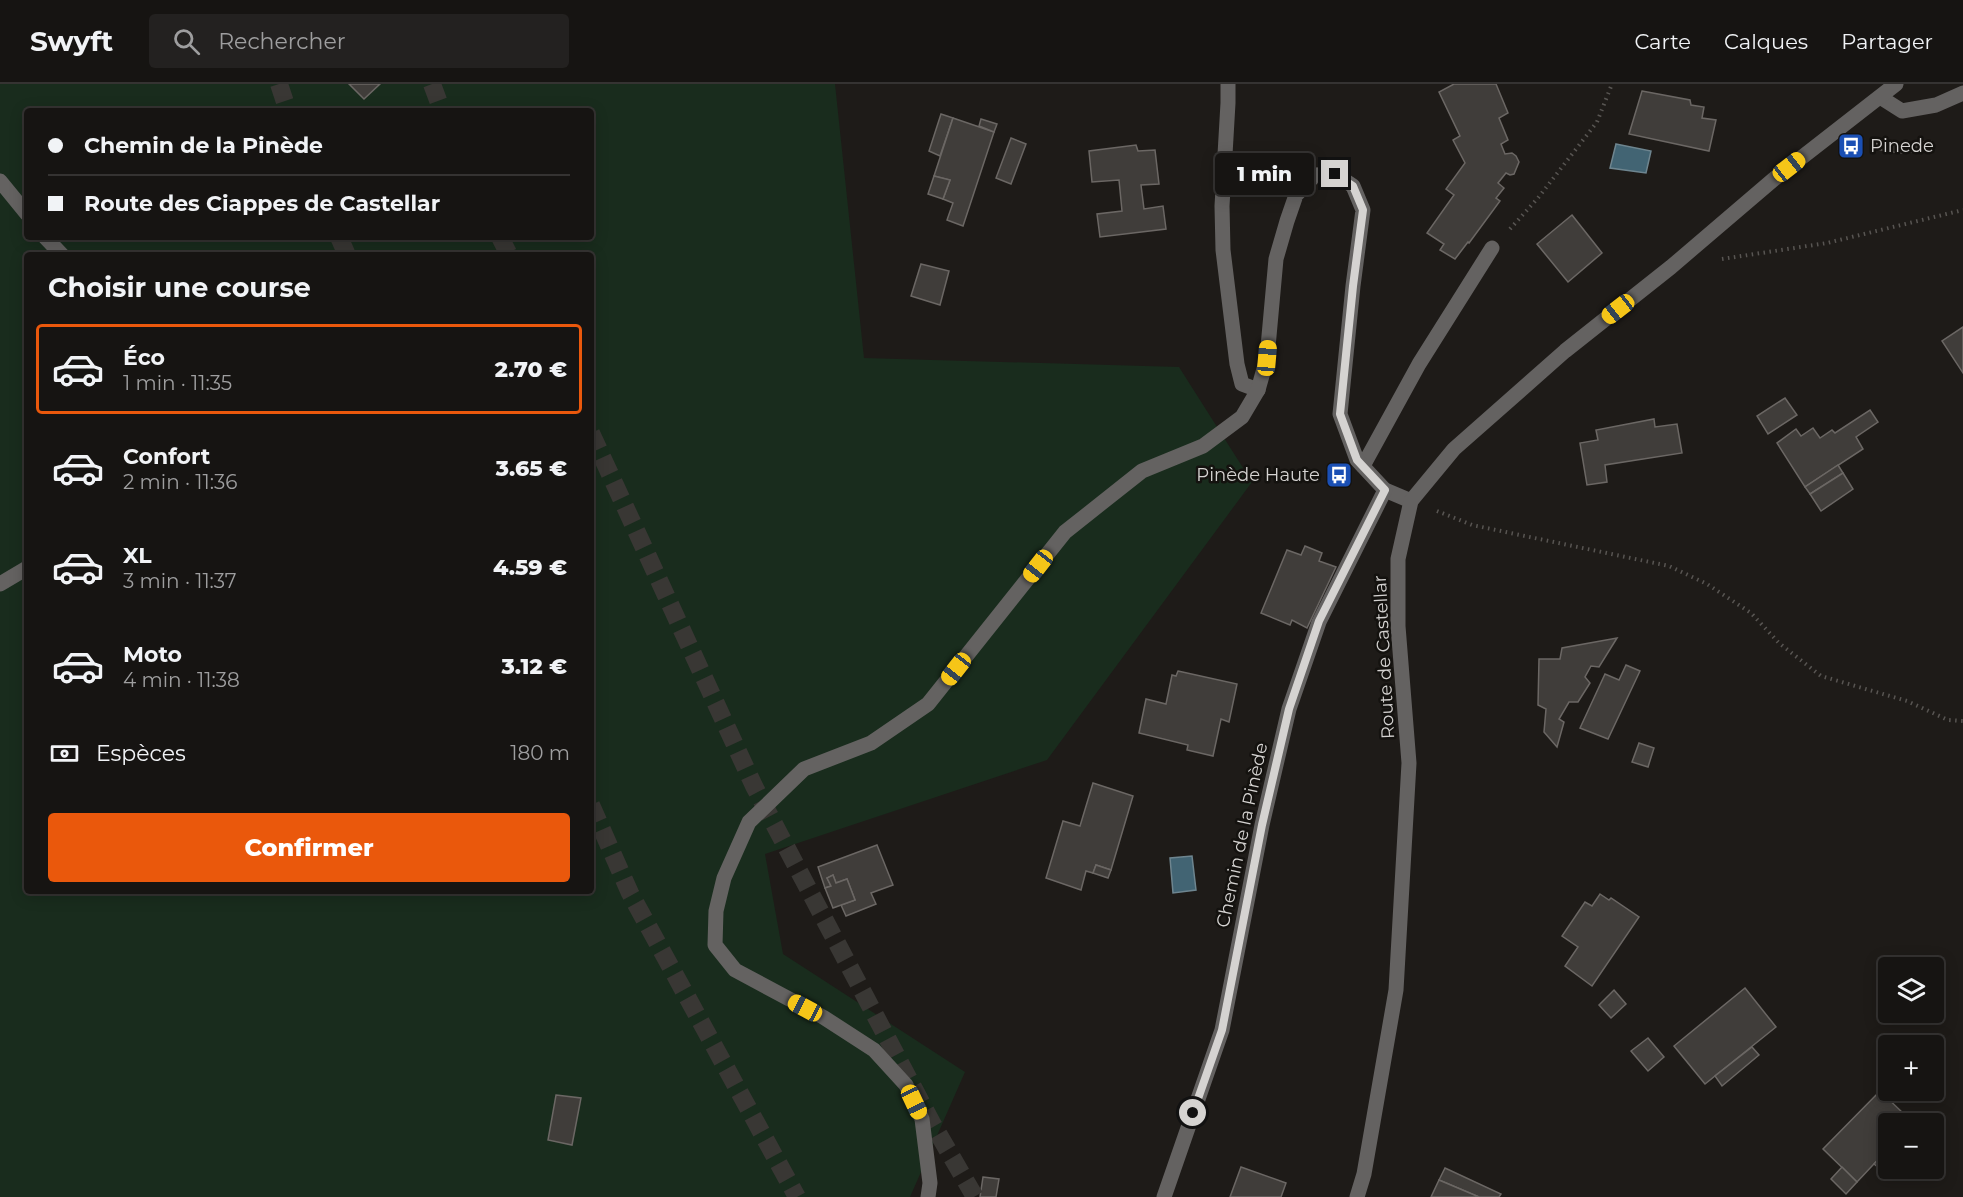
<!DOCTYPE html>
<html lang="fr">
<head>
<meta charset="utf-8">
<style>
  :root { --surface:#161412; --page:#232120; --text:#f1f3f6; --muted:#9e9e9f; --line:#353332; --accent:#ea580c }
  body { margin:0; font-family:Montserrat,sans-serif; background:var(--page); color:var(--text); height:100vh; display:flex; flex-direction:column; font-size:22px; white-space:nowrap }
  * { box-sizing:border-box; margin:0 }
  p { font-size:20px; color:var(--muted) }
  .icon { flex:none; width:33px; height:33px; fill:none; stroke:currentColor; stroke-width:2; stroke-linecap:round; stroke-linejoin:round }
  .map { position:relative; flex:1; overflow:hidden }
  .side { position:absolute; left:24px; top:168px; width:570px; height:642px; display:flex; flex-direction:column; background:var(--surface); border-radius:6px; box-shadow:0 3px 15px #0003,0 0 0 2px var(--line) }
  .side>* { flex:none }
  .banner { position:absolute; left:24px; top:24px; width:570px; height:132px; border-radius:6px; box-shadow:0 3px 15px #0003,0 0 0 2px var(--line); display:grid; align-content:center; height:132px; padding:0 24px; background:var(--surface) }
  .buttons { position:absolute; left:1878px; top:873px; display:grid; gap:12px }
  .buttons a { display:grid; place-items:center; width:66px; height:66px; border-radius:6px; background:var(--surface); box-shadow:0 3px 15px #0003,0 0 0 2px var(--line); font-size:30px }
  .end { position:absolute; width:27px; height:27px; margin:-14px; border:8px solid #d5d3d1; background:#111; box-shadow:0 0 0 3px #111 }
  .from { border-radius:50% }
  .bubble { position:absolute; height:42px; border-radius:6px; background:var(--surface); box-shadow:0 3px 15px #0003,0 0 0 2px var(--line); font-size:20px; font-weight:800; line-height:42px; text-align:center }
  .car { position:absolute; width:18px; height:36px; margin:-18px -9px; border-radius:8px; box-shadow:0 0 4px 2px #0007; background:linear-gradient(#f5c518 24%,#345 0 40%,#f5c518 0 76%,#345 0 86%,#f5c518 0) }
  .banner b { display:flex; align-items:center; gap:21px; height:57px; font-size:22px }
  .banner b+b { border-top:2px solid var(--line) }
  .banner i { width:15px; height:15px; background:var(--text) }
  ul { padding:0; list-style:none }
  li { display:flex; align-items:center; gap:18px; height:90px; margin:0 12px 9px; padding:0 12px; border:3px solid transparent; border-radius:6px }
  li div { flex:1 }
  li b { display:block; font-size:22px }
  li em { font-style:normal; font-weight:800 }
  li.on { border-color:var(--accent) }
  li>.icon { width:54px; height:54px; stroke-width:1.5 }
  h2 { padding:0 24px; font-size:27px; line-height:72px }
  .pay { display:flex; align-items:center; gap:15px; height:66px; padding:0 24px; font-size:22px }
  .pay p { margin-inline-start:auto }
  .button { display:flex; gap:12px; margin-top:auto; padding:12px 24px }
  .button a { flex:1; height:69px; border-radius:6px; background:var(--accent); color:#fff; font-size:24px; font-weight:800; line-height:69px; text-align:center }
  header { display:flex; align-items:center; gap:36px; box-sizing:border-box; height:84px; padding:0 30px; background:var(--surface); border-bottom:2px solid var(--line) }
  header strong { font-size:28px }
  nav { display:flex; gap:33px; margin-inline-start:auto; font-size:21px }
  .search { width:420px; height:54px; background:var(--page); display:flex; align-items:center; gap:15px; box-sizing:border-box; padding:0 21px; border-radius:6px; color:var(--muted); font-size:22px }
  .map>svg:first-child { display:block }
  .green { fill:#192c1d; fill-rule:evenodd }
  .water { fill:#426473; stroke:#6e858f; stroke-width:1.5 }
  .building { fill:#403d3a; stroke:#6b6764; stroke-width:1.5 }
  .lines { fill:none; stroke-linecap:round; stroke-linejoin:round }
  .highway-tunnel { stroke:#393734; stroke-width:18; stroke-dasharray:18 9; stroke-linecap:butt }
  .path { stroke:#585552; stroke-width:4; stroke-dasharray:1.5 4.5; stroke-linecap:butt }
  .minor { stroke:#646261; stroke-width:15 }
  .route { stroke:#d5d3d1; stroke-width:8 }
  .labels { text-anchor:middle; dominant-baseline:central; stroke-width:5; stroke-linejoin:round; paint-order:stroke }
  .poi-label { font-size:18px; fill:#d5d3d1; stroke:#14120f; text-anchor:start }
  .street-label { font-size:18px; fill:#d5d3d1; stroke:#14120f }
</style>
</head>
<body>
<header>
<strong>Swyft</strong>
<div class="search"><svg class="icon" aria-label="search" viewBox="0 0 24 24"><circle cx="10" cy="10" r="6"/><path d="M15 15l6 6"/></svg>Rechercher</div>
<nav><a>Carte</a><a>Calques</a><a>Partager</a></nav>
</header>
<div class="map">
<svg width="1963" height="1113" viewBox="0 0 1963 1113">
  <rect width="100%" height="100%" fill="#1e1b18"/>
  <path class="green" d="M0 0H835L864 274 1179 283 1252 398 1047 676 765 770 783 870 965 988 910 1113H0ZM27 27H591V153H27ZM27 171H591V807H27Z"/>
  <g class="water">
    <path d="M1616 60 1651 67 1646 89 1610 84Z"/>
    <path d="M1192 772 1196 806 1173 809 1170 774Z"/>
  </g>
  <g class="building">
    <path d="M349 0H380L364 15Z"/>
    <path d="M1454 0H1496L1508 29 1499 34 1508 56 1501 60 1505 70 1512 69 1516 72 1519 78 1514 90 1510 91 1506 89 1498 99 1504 104 1496 114 1500 117 1469 159 1468 158 1455 175 1440 166 1444 160 1427 149 1454 111 1446 105 1465 79 1453 56 1460 52 1439 8Z"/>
    <path d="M1642 7 1690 16 1691 21 1704 23 1702 34 1716 36 1709 67 1629 50Z"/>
    <path d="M941 30 953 34 940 72 929 67Z"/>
    <path d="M953 34 994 48 963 142 947 136 953 119 943 115 950 96 934 92Z"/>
    <path d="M981 35 997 40 994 48 979 42Z"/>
    <path d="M1011 54 1026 60 1011 100 996 94Z"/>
    <path d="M1877 57 1900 60 1931 57V66L1899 69 1876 65Z"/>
    <path d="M1136 61 1138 67 1155 66 1159 100 1141 101 1144 125 1163 122 1166 145 1100 153 1097 130 1122 127 1119 96 1092 98 1089 67Z"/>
    <path d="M934 92 950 96 943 115 928 110Z"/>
    <path d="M1572 131 1602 169 1568 198 1537 160Z"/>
    <path d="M921 180 949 187 940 221 911 212Z"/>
    <path d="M1963 243V289L1942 257Z"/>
    <path d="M1785 314 1797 331 1768 350 1757 332Z"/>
    <path d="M1870 326 1878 338 1856 353 1863 365 1805 403 1777 359 1796 345 1801 352 1813 344 1820 354 1832 346 1835 349Z"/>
    <path d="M1654 335 1655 343 1677 340 1682 369 1605 381 1607 398 1587 401 1580 359 1598 356 1596 346Z"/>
    <path d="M1838 381 1843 389 1810 410 1805 403Z"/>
    <path d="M1843 389 1853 405 1821 427 1810 410Z"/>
    <path d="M1305 462 1322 469 1319 477 1336 483 1307 544 1292 536 1290 541 1261 529 1287 466 1301 471Z"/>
    <path d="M1617 554 1599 583 1591 582 1585 593 1590 599 1578 618H1569L1559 635 1564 638 1557 663 1544 648 1546 625 1538 621 1539 575H1560L1562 564Z"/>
    <path d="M1626 581 1640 587 1608 655 1580 644 1605 590 1619 596Z"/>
    <path d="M1178 587 1237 600 1229 638 1221 635 1213 672 1187 666 1188 661 1139 649 1146 615 1166 620 1172 591 1176 592Z"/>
    <path d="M1639 659 1654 664 1648 683 1632 678Z"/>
    <path d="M1093 699 1133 712 1111 786 1096 781 1093 789 1086 787 1081 806 1046 794 1063 737 1080 742Z"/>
    <path d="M877 761 893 801 871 809 876 820 846 832 841 821 855 816 847 795 836 799 833 791 827 794 831 802 825 804 818 783Z"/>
    <path d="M1096 781 1111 786 1108 794 1093 789Z"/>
    <path d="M833 791 836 799 847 795 855 816 833 824 825 804 831 802 827 794Z"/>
    <path d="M1600 810 1609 816 1611 814 1639 833 1592 902 1565 882 1578 863 1562 852 1585 818 1592 822Z"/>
    <path d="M1745 904 1776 943 1705 1000 1674 962Z"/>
    <path d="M1614 906 1626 920 1611 934 1599 921Z"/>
    <path d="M1648 954 1664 973 1648 987 1631 967Z"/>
    <path d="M1752 963 1759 971 1722 1002 1715 992Z"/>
    <path d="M1880 1007 1905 1031 1897 1040H1888V1065L1857 1098 1823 1065Z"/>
    <path d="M556 1011 581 1014 572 1061 548 1056Z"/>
    <path d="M1888 1065V1084L1884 1088 1874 1080Z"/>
    <path d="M1241 1083 1286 1099 1281 1113H1230Z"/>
    <path d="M1842 1083 1857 1098 1846 1110 1831 1095Z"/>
    <path d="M1445 1084 1501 1110 1499 1113H1479L1439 1096Z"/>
    <path d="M983 1093 999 1095 996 1113H980Z"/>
    <path d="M1439 1096 1479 1113H1431Z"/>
  </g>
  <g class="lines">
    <g class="highway-tunnel">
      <path d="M279 0 288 27"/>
      <path d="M432 0 442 27"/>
      <path d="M339 153 347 171"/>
      <path d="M500 153 509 171"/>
      <path d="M591 349 754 702 932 1039 975 1113"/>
      <path d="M591 721 630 809 797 1113"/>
    </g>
    <g class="path">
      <path d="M1510 145 1538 114 1597 38 1612 0"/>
      <path d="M1722 175 1827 159 1963 126"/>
      <path d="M1437 427 1472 441 1669 482 1707 500 1751 529 1779 559 1821 592 1907 617 1948 636 1963 637"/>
    </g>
    <g class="minor">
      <path d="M1228 0V19L1222 122 1223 166 1237 280 1242 300 1258 306"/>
      <path d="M1880 13 1902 27 1936 21 1963 9"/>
      <path d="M0 97 27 130"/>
      <path d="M45 153 62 171"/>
      <path d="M1363 382 1419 280 1492 164"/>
      <path d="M0 500 27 484"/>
      <path d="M928 1113 930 1099 922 1035 906 1001 874 966 823 933 735 886 715 861 716 827 724 794 749 738 804 685 871 659 928 620 1065 448 1142 387 1203 362 1242 333 1258 306 1267 274 1276 175 1287 137 1296 111 1315 91 1335 90 1353 102 1363 126 1353 202 1340 330 1357 376 1385 406 1411 417"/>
      <path d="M1164 1113 1222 946 1262 741 1289 625 1319 538 1385 406"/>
      <path d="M1357 1113 1364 1090 1396 906 1409 679 1398 542V475L1411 417 1454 365 1565 267 1671 183 1774 95 1896 0"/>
    </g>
  </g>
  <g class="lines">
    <path class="route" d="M1193 1029 1222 946 1262 741 1289 625 1319 537 1385 406 1357 376 1340 330 1353 202 1363 126 1353 102 1335 90"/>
  </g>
  <defs>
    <symbol id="bus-square" viewBox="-11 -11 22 22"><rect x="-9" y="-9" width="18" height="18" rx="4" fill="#1a4fb4" stroke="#14120f"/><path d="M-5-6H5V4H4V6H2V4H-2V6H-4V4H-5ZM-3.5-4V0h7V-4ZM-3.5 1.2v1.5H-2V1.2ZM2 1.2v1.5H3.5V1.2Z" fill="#fff"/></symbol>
  </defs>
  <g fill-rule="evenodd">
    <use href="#bus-square" x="1836" y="47" width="30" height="30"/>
    <use href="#bus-square" x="1324" y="376" width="30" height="30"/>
  </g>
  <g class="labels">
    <g class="poi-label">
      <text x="1870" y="62">Pinede</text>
      <text x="1320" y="391" text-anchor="end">Pinède Haute</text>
    </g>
    <g class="street-label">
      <text transform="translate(1384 573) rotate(-93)">Route de Castellar</text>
      <text transform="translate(1242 751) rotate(-78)">Chemin de la Pinède</text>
    </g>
  </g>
</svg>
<div class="buttons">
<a><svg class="icon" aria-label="layers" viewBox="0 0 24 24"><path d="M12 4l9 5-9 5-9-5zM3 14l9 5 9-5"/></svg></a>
<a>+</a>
<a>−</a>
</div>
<i class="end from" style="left:1193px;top:1029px"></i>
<i class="end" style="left:1335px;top:90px"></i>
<div class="bubble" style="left:1215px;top:69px;width:99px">1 min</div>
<i class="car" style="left:1789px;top:83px;rotate:52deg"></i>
<i class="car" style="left:1618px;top:225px;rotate:232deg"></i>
<i class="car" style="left:1267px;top:274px;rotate:5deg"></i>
<i class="car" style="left:1038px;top:482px;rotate:218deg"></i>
<i class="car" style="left:956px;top:585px;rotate:218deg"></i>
<i class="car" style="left:805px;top:924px;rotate:298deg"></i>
<i class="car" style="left:914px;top:1018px;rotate:155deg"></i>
<div class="banner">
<b><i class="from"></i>Chemin de la Pinède</b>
<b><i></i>Route des Ciappes de Castellar</b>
</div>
<section class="side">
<h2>Choisir une course</h2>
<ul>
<li class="on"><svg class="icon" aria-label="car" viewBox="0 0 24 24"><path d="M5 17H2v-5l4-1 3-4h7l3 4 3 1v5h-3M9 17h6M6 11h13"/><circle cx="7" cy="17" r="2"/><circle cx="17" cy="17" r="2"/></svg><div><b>Éco</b><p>1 min · 11:35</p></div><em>2.70 €</em></li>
<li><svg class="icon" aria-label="car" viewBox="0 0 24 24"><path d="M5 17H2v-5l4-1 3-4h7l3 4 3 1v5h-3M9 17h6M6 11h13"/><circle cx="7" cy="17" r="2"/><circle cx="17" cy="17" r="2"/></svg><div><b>Confort</b><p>2 min · 11:36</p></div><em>3.65 €</em></li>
<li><svg class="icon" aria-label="car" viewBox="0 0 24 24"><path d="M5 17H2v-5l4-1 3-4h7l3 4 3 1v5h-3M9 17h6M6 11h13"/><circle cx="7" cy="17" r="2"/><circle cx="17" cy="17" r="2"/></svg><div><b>XL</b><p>3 min · 11:37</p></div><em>4.59 €</em></li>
<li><svg class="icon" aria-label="car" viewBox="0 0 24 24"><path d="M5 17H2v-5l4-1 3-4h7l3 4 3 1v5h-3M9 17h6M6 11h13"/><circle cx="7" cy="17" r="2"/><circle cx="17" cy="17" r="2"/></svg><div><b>Moto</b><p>4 min · 11:38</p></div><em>3.12 €</em></li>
</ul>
<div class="pay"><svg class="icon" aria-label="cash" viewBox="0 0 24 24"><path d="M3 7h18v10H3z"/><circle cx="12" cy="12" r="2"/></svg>Espèces<p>180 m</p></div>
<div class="button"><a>Confirmer</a></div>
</section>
</div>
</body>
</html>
